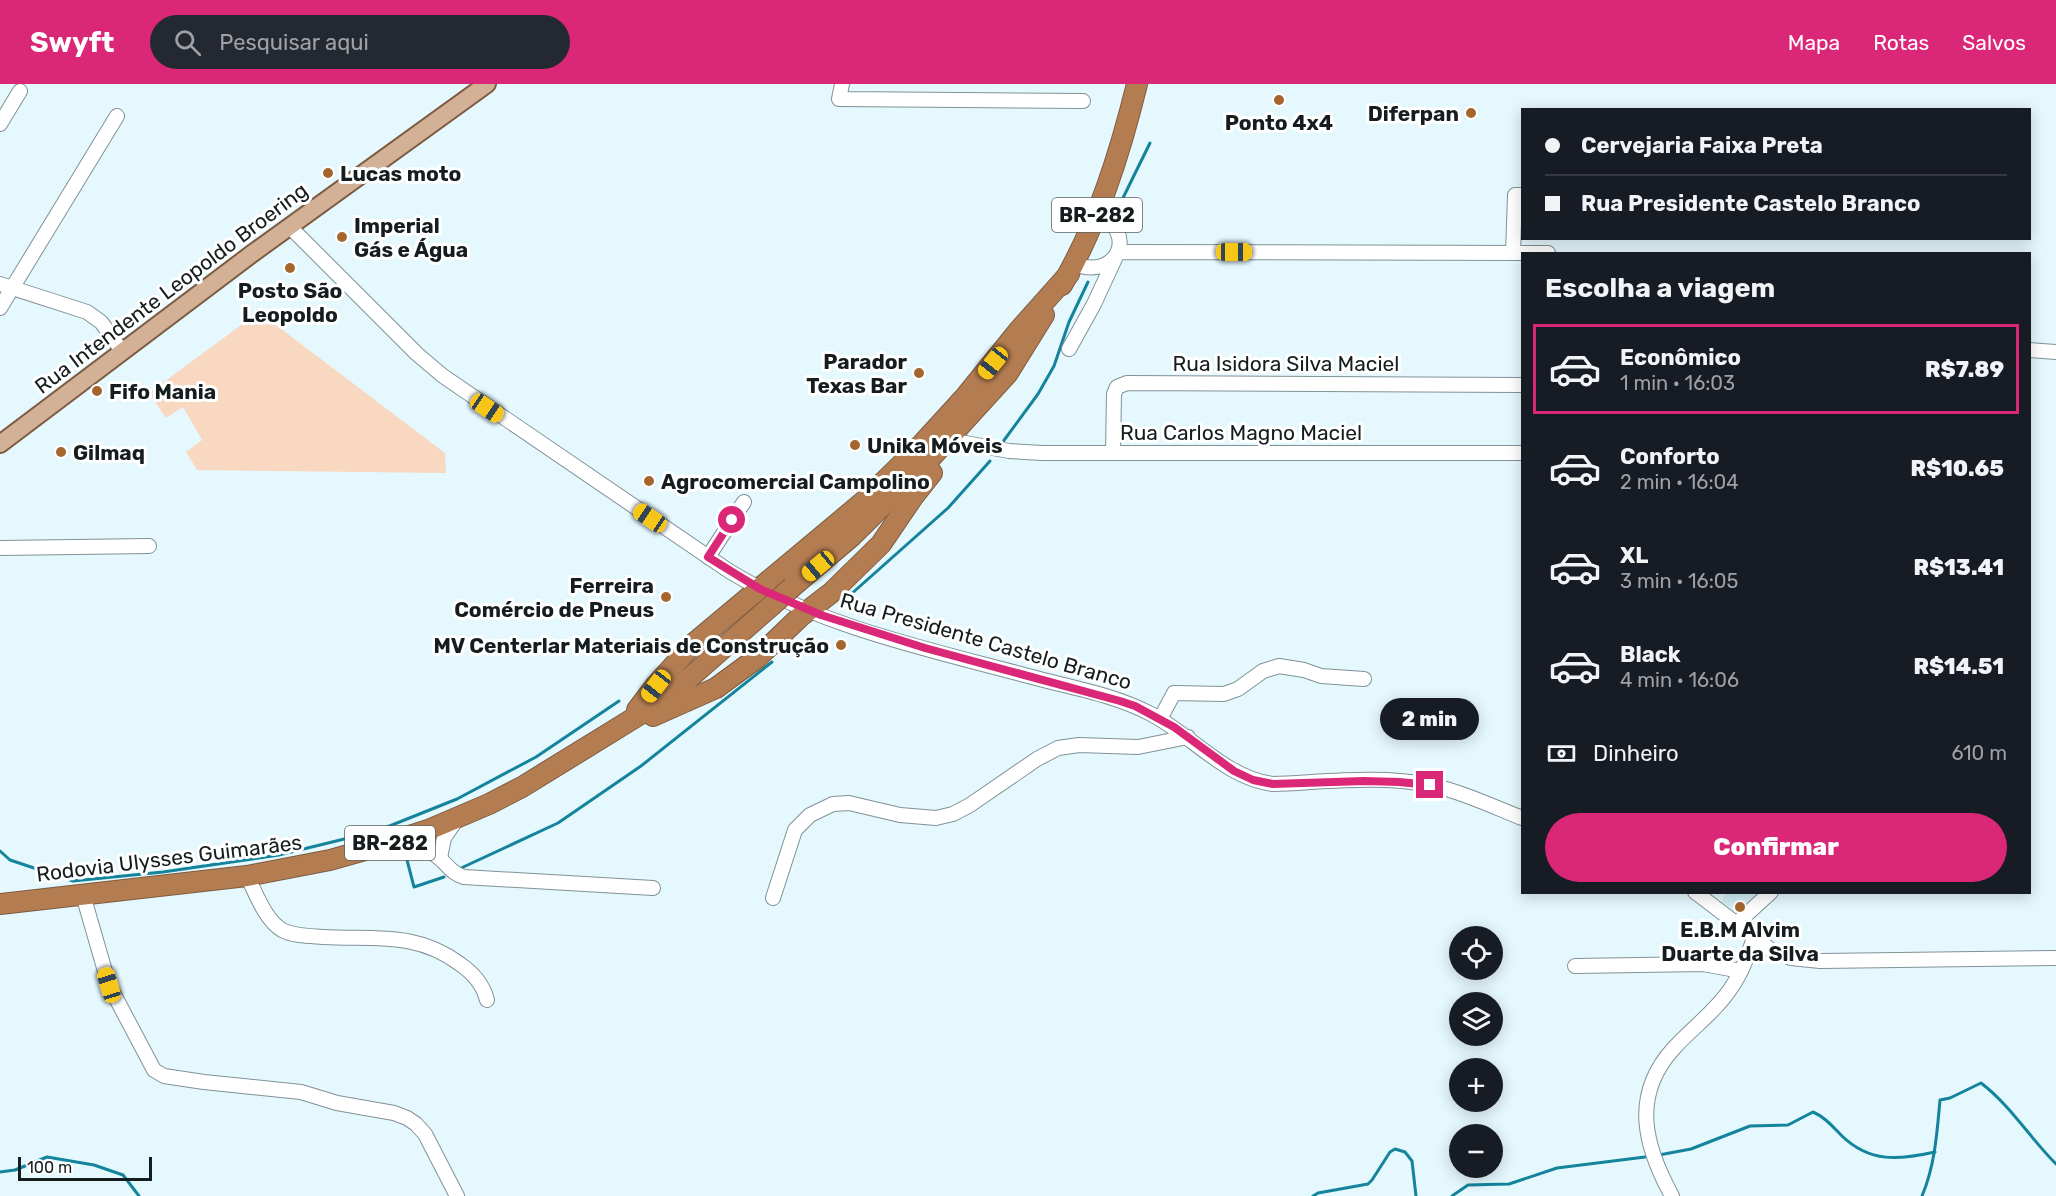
<!DOCTYPE html>
<html lang="pt">
<head>
<meta charset="utf-8">
<style>
  :root { --surface:#171b24; --page:#242831; --text:#f1f3f6; --muted:#9ea1a6; --line:#363941; --accent:#db2777 }
  body { margin:0; font-family:Rubik,sans-serif; background:var(--page); color:var(--text); height:100vh; display:flex; flex-direction:column; font-size:22px; white-space:nowrap }
  * { box-sizing:border-box; margin:0 }
  p { font-size:20px; color:var(--muted) }
  .icon { flex:none; width:33px; height:33px; fill:none; stroke:currentColor; stroke-width:2; stroke-linecap:round; stroke-linejoin:round }
  .map { position:relative; flex:1; overflow:hidden }
  .side { position:absolute; left:1521px; top:168px; width:510px; height:642px; display:flex; flex-direction:column; background:var(--surface); border-radius:0px; box-shadow:0 3px 15px #0003 }
  .side>* { flex:none }
  .top-card { position:absolute; left:1521px; top:24px; width:510px; height:132px; border-radius:0px; box-shadow:0 3px 15px #0003; display:grid; align-content:center; height:132px; padding:0 24px; background:var(--surface) }
  .fabs { position:absolute; left:1449px; top:842px; display:grid; gap:12px }
  .fabs a { display:grid; place-items:center; width:54px; height:54px; border-radius:50%; background:var(--surface); box-shadow:0 3px 15px #0003; font-size:30px }
  .scale { position:absolute; left:18px; bottom:15px; width:134px; box-sizing:border-box; padding-left:6px; border:3px solid #161d1f; border-top:0; font-size:16px; line-height:21px; white-space:nowrap; color:#161d1f; -webkit-text-stroke:4px #fff; paint-order:stroke }
  .end { position:absolute; width:27px; height:27px; margin:-14px; border:8px solid #db2777; background:#fff; box-shadow:0 0 0 3px #fff }
  .from { border-radius:50% }
  .bubble { position:absolute; height:42px; border-radius:21px; background:var(--surface); box-shadow:0 3px 15px #0003; font-size:20px; font-weight:800; line-height:42px; text-align:center }
  .car { position:absolute; width:18px; height:36px; margin:-18px -9px; border-radius:8px; box-shadow:0 0 4px 2px #0007; background:linear-gradient(#f5c518 24%,#345 0 40%,#f5c518 0 76%,#345 0 86%,#f5c518 0) }
  .top-card b { display:flex; align-items:center; gap:21px; height:57px; font-size:22px }
  .top-card b+b { border-top:2px solid var(--line) }
  .top-card i { width:15px; height:15px; background:var(--text) }
  ul { padding:0; list-style:none }
  li { display:flex; align-items:center; gap:18px; height:90px; margin:0 12px 9px; padding:0 12px; border:3px solid transparent; border-radius:0px }
  li div { flex:1 }
  li b { display:block; font-size:22px }
  li em { font-style:normal; font-weight:800 }
  li.selected { border-color:var(--accent) }
  li>.icon { width:54px; height:54px; stroke-width:1.5 }
  h2 { padding:0 24px; font-size:27px; line-height:72px }
  .pay { display:flex; align-items:center; gap:15px; height:66px; padding:0 24px; font-size:22px }
  .pay p { margin-inline-start:auto }
  .button { display:flex; gap:12px; margin-top:auto; padding:12px 24px }
  .button a { flex:1; height:69px; border-radius:36px; background:var(--accent); color:#fff; font-size:24px; font-weight:800; line-height:69px; text-align:center }
  header { display:flex; align-items:center; gap:36px; box-sizing:border-box; height:84px; padding:0 30px; background:var(--accent); color:#fff }
  header strong { font-size:28px }
  nav { display:flex; gap:33px; margin-inline-start:auto; font-size:21px }
  .search { width:420px; height:54px; background:var(--page); display:flex; align-items:center; gap:15px; box-sizing:border-box; padding:0 21px; border-radius:33px; color:var(--muted); font-size:22px }
  .map>svg:first-child { display:block }
  .built { fill:#d1edf6 }
  .green { fill:#f8d8c0 }
  .lines { fill:none; stroke-linecap:round; stroke-linejoin:round }
  .stream { stroke:#14849c; stroke-width:3 }
  .minor-casing { stroke:#809197; stroke-width:16 }
  .major-casing { stroke:#7d5b40; stroke-width:20 }
  .highway-casing { stroke:#7d5b40; stroke-width:22 }
  .minor { stroke:#fff; stroke-width:14 }
  .major { stroke:#d2b197; stroke-width:16 }
  .highway { stroke:#b47d51; stroke-width:20 }
  .highway-bridge-casing { stroke:#7d5b40; stroke-width:22; stroke-linecap:butt }
  .highway-bridge { stroke:#b47d51; stroke-width:20 }
  .route { stroke:#db2777; stroke-width:8 }
  .poi-dot { fill:#a5662d; stroke:#fff; stroke-width:2 }
  .labels { text-anchor:middle; dominant-baseline:central; stroke-width:6; stroke-linejoin:round; paint-order:stroke }
  .shield { fill:#fff; stroke:#5c6162; stroke-width:1.5 }
  .shield-label { font-size:20px; font-weight:bold; fill:#161d1f }
  .poi-label { font-size:21px; font-weight:bold; fill:#161d1f; stroke:#fff; text-anchor:start }
  .street-label { font-size:21px; fill:#161d1f; stroke:#fff }
</style>
</head>
<body>
<header>
<strong>Swyft</strong>
<div class="search"><svg class="icon" aria-label="search" viewBox="0 0 24 24"><circle cx="10" cy="10" r="6"/><path d="M15 15l6 6"/></svg>Pesquisar aqui</div>
<nav><a>Mapa</a><a>Rotas</a><a>Salvos</a></nav>
</header>
<div class="map">
<svg width="2056" height="1112" viewBox="0 0 2056 1112">
  <rect width="100%" height="100%" fill="#e5f8fd"/>
  <path class="built" d="M1727 809H1767L1740 831 1721 817Z"/>
  <path class="green" d="M256 230 268 241 272 238 445 369 446 389 197 386 186 368 202 356 183 323 166 334 149 309Z"/>
  <g class="lines">
    <g class="stream">
      <path d="M1118 124 1150 59"/>
      <path d="M1002 359 1038 310 1054 282 1069 238 1088 198"/>
      <path d="M840 520 948 424 990 377"/>
      <path d="M0 767 10 776 73 797 163 788 279 771 377 747 457 715 536 673 619 617"/>
      <path d="M407 776 414 803 444 793"/>
      <path d="M459 785 558 739 641 682 772 578"/>
      <path d="M1659 1071 1691 1065 1750 1042 1788 1041 1813 1028C1825 1033 1833 1043 1842 1052 1870 1079 1899 1076 1935 1068"/>
      <path d="M0 1088 15 1086 47 1073 94 1081 123 1091 139 1112"/>
      <path d="M1313 1112 1318 1109 1368 1100 1372 1096 1390 1068 1395 1065 1405 1068 1412 1077 1416 1112"/>
      <path d="M1452 1112 1468 1101 1509 1100 1557 1084 1645 1073"/>
      <path d="M1922 1112C1935 1081 1937 1049 1940 1016L1950 1014 1981 999C2010 1021 2030 1054 2056 1080"/>
    </g>
    <defs>
      <g id="minor">
        <path d="M842 0 839 15 1083 17"/>
        <path d="M0 40 20 7"/>
        <path d="M290 143 417 270 443 292 729 487C819 542 927 565 1028 592 1068 603 1112 610 1149 629 1191 650 1225 694 1273 700 1325 698 1380 691 1431 701 1462 708 1492 722 1522 734"/>
        <path d="M1513 169 1515 111H1522"/>
        <path d="M1074 180C1119 197 1138 147 1097 130"/>
        <path d="M0 200 87 228 101 238 122 267"/>
        <path d="M0 224 117 32"/>
        <path d="M1069 265 1094 220 1118 168 1548 169"/>
        <path d="M2030 266 2056 268"/>
        <path d="M960 358 1009 367 1042 369H1522"/>
        <path d="M1113 369 1114 310 1117 303 1127 299 1522 301"/>
        <path d="M0 464 149 462"/>
        <path d="M708 473 744 418"/>
        <path d="M1160 635 1174 609 1224 610 1238 605 1263 587 1279 582 1304 586 1321 592 1364 595"/>
        <path d="M403 755C415 760 428 764 438 773 448 781 451 789 464 793L653 804"/>
        <path d="M440 774 444 754 457 735"/>
        <path d="M247 792C256 809 265 836 282 846 293 852 310 852 323 853 374 856 416 847 460 880 473 889 483 900 487 916"/>
        <path d="M1695 808 1771 866 1791 874 1820 877 2056 874"/>
        <path d="M83 811 109 901 154 986 164 992 204 998 301 1008 337 1019 394 1029 407 1034 416 1040 425 1050 457 1112"/>
        <path d="M773 814 795 746 810 731 833 720 849 719 900 731 936 734 953 730 970 721 1037 675 1058 664 1079 661 1138 663 1188 653"/>
        <path d="M1736 840 1771 808"/>
        <path d="M1575 882 1703 880 1741 887"/>
        <path d="M1672 1112C1644 1061 1631 1011 1674 964 1693 943 1716 927 1731 904 1742 888 1748 871 1754 854"/>
      </g>
      <path id="major" d="M0 360 253 169 487 0"/>
      <g id="highway">
        <path d="M1062 201C1098 139 1120 69 1137 0"/>
        <path d="M792 503 852 452 926 379 1008 289 1044 231"/>
        <path d="M637 626 656 601 693 560 863 418 922 360 965 313 1020 245 1069 190"/>
        <path d="M653 632 716 604 757 574 801 532 831 509 881 460 913 413 932 389"/>
        <path d="M0 820 247 792 330 776 369 765 428 746 489 720 522 703 647 626 687 596 771 522"/>
      </g>
    </defs>
    <use href="#minor" class="minor-casing"/>
    <use href="#major" class="major-casing"/>
    <use href="#highway" class="highway-casing"/>
    <use href="#minor" class="minor"/>
    <use href="#major" class="major"/>
    <use href="#highway" class="highway"/>
    <defs>
      <path id="highway-bridge" d="M771 522 792 503"/>
    </defs>
    <use href="#highway-bridge" class="highway-bridge-casing"/>
    <use href="#highway-bridge" class="highway-bridge"/>
  </g>
  <g class="lines">
    <path class="route" d="M732 436 708 473 760 505 821 531 925 564 1120 617 1135 622 1174 643 1234 687 1253 696 1273 700 1364 697 1399 698 1430 701"/>
  </g>
  <g class="poi-dot">
    <circle cx="1279" cy="16" r="6"/>
    <circle cx="1471" cy="29" r="6"/>
    <circle cx="328" cy="89" r="6"/>
    <circle cx="342" cy="153" r="6"/>
    <circle cx="290" cy="184" r="6"/>
    <circle cx="919" cy="289" r="6"/>
    <circle cx="97" cy="307" r="6"/>
    <circle cx="855" cy="361" r="6"/>
    <circle cx="61" cy="368" r="6"/>
    <circle cx="649" cy="397" r="6"/>
    <circle cx="666" cy="513" r="6"/>
    <circle cx="841" cy="561" r="6"/>
    <circle cx="1740" cy="823" r="6"/>
  </g>
  <g class="labels">
    <g class="shield">
      <rect x="1052" y="114" width="90" height="34" rx="4.5"/>
      <rect x="345" y="742" width="90" height="34" rx="4.5"/>
    </g>
    <g class="shield-label">
      <text x="1097" y="131">BR-282</text>
      <text x="390" y="759">BR-282</text>
    </g>
    <g class="poi-label">
      <text x="1459" y="29" text-anchor="end">Diferpan</text>
      <text x="1279" y="38" text-anchor="middle">Ponto 4x4</text>
      <text x="340" y="89">Lucas moto</text>
      <text x="354" y="141">Imperial<tspan x="354" dy="24">Gás e Água</tspan></text>
      <text x="290" y="206" text-anchor="middle">Posto São<tspan x="290" dy="24">Leopoldo</tspan></text>
      <text x="907" y="277" text-anchor="end">Parador<tspan x="907" dy="24">Texas Bar</tspan></text>
      <text x="109" y="307">Fifo Mania</text>
      <text x="867" y="361">Unika Móveis</text>
      <text x="73" y="368">Gilmaq</text>
      <text x="661" y="397">Agrocomercial Campolino</text>
      <text x="654" y="501" text-anchor="end">Ferreira<tspan x="654" dy="24">Comércio de Pneus</tspan></text>
      <text x="829" y="561" text-anchor="end">MV Centerlar Materiais de Construção</text>
      <text x="1740" y="845" text-anchor="middle">E.B.M Alvim<tspan x="1740" dy="24">Duarte da Silva</tspan></text>
    </g>
    <g class="street-label">
      <text transform="translate(171 204) rotate(-37)">Rua Intendente Leopoldo Broering</text>
      <text x="1286" y="279">Rua Isidora Silva Maciel</text>
      <text x="1241" y="348">Rua Carlos Magno Maciel</text>
      <text transform="translate(986 557) rotate(16)">Rua Presidente Castelo Branco</text>
      <text transform="translate(169 774) rotate(-7)">Rodovia Ulysses Guimarães</text>
    </g>
  </g>
</svg>
<div class="fabs">
<a><svg class="icon" aria-label="locate" viewBox="0 0 24 24"><circle cx="12" cy="12" r="6"/><path d="M12 2v4M12 18v4M2 12h4M18 12h4"/></svg></a>
<a><svg class="icon" aria-label="layers" viewBox="0 0 24 24"><path d="M12 4l9 5-9 5-9-5zM3 14l9 5 9-5"/></svg></a>
<a>+</a>
<a>−</a>
</div>
<div class="scale">100 m</div>
<i class="end from" style="left:732px;top:436px"></i>
<i class="end" style="left:1430px;top:701px"></i>
<div class="bubble" style="left:1380px;top:614px;width:99px">2 min</div>
<i class="car" style="left:1234px;top:168px;rotate:90deg"></i>
<i class="car" style="left:993px;top:279px;rotate:219deg"></i>
<i class="car" style="left:487px;top:324px;rotate:124deg"></i>
<i class="car" style="left:650px;top:434px;rotate:304deg"></i>
<i class="car" style="left:818px;top:482px;rotate:230deg"></i>
<i class="car" style="left:656px;top:602px;rotate:218deg"></i>
<i class="car" style="left:109px;top:901px;rotate:343deg"></i>
<div class="top-card">
<b><i class="from"></i>Cervejaria Faixa Preta</b>
<b><i></i>Rua Presidente Castelo Branco</b>
</div>
<section class="side">
<h2>Escolha a viagem</h2>
<ul>
<li class="selected"><svg class="icon" aria-label="car" viewBox="0 0 24 24"><path d="M5 17H2v-5l4-1 3-4h7l3 4 3 1v5h-3M9 17h6M6 11h13"/><circle cx="7" cy="17" r="2"/><circle cx="17" cy="17" r="2"/></svg><div><b>Econômico</b><p>1 min · 16:03</p></div><em>R$7.89</em></li>
<li><svg class="icon" aria-label="car" viewBox="0 0 24 24"><path d="M5 17H2v-5l4-1 3-4h7l3 4 3 1v5h-3M9 17h6M6 11h13"/><circle cx="7" cy="17" r="2"/><circle cx="17" cy="17" r="2"/></svg><div><b>Conforto</b><p>2 min · 16:04</p></div><em>R$10.65</em></li>
<li><svg class="icon" aria-label="car" viewBox="0 0 24 24"><path d="M5 17H2v-5l4-1 3-4h7l3 4 3 1v5h-3M9 17h6M6 11h13"/><circle cx="7" cy="17" r="2"/><circle cx="17" cy="17" r="2"/></svg><div><b>XL</b><p>3 min · 16:05</p></div><em>R$13.41</em></li>
<li><svg class="icon" aria-label="car" viewBox="0 0 24 24"><path d="M5 17H2v-5l4-1 3-4h7l3 4 3 1v5h-3M9 17h6M6 11h13"/><circle cx="7" cy="17" r="2"/><circle cx="17" cy="17" r="2"/></svg><div><b>Black</b><p>4 min · 16:06</p></div><em>R$14.51</em></li>
</ul>
<div class="pay"><svg class="icon" aria-label="cash" viewBox="0 0 24 24"><path d="M3 7h18v10H3z"/><circle cx="12" cy="12" r="2"/></svg>Dinheiro<p>610 m</p></div>
<div class="button"><a>Confirmar</a></div>
</section>
</div>
</body>
</html>
